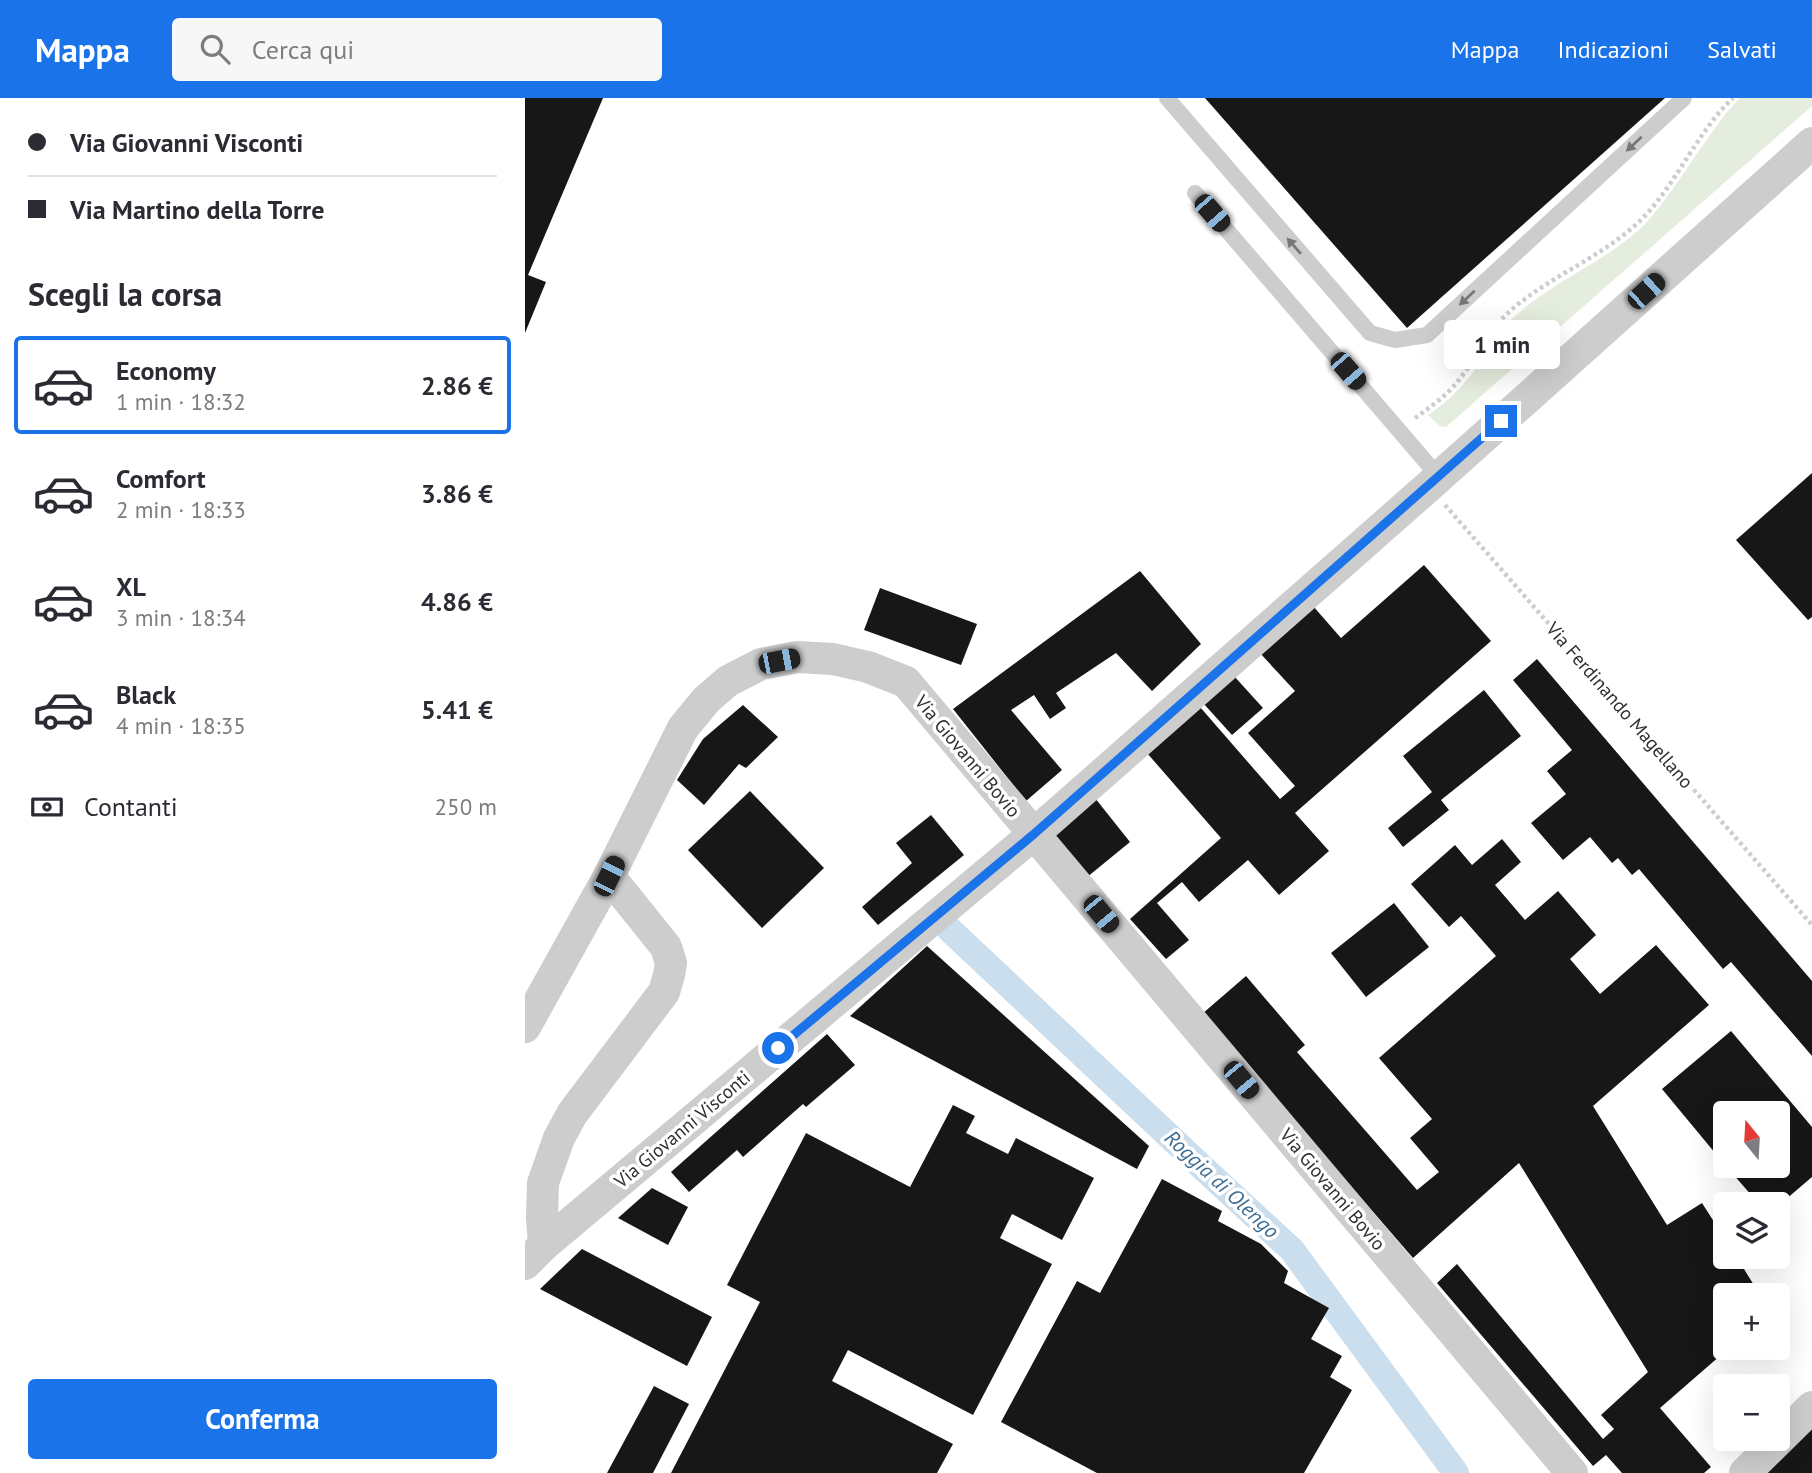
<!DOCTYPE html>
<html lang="it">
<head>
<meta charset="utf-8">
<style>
  :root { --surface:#fff; --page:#f7f7f7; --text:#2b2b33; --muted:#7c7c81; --line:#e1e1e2; --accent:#1a73e8 }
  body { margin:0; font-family:"PT Sans",sans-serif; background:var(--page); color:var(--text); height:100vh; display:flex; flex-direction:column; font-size:26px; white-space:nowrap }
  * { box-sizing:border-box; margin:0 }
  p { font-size:23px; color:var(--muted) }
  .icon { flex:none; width:38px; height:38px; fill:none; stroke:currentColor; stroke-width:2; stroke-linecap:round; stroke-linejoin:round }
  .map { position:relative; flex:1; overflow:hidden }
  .sheet { display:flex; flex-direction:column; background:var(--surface); width:525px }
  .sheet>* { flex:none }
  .top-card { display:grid; align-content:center; height:154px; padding:0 28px; background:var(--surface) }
  .needle { width:46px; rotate:342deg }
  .tools { position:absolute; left:1188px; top:1003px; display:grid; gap:14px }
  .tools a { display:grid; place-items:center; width:77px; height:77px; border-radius:7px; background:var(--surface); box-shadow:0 7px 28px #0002; font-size:35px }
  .end { position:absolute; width:32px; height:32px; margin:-16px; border:9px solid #1a73e8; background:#fff; box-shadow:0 0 0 4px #fff }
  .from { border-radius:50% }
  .bubble { position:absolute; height:49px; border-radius:7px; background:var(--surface); box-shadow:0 7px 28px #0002; font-size:23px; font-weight:800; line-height:49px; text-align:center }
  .car { position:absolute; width:21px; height:42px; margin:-21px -10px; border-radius:9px; box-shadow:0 0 5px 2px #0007; background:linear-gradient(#222 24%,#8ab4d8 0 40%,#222 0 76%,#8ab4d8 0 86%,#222 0) }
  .top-card b { display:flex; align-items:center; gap:24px; height:66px; font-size:26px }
  .top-card b+b { border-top:2px solid var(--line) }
  .top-card i { width:18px; height:18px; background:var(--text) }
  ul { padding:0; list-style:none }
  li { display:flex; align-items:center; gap:21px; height:98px; margin:0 14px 10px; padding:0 14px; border:4px solid transparent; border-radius:7px }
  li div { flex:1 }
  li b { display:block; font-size:26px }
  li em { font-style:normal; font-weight:800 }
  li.current { border-color:var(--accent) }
  li>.icon { width:63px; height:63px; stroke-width:1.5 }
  h2 { padding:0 28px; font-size:32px; line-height:84px }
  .pay { display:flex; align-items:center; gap:18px; height:77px; padding:0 28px; font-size:26px }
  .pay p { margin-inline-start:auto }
  .cta { display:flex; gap:14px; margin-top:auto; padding:14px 28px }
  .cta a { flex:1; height:80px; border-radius:7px; background:var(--accent); color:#fff; font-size:28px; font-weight:800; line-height:80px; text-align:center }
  header { display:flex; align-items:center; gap:42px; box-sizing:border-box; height:98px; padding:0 35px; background:var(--accent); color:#fff }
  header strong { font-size:33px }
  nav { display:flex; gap:38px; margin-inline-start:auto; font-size:24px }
  .search { width:490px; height:63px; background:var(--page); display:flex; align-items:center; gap:18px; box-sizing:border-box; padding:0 24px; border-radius:7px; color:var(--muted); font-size:26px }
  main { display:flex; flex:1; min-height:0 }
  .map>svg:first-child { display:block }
  .green { fill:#e5edde }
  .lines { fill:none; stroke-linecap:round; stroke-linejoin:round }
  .canal { stroke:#cadeed; stroke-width:26 }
  .building { fill:#171717 }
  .path { stroke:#cdcdcd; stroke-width:4.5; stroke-dasharray:3.5 3.5; stroke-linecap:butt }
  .lane { stroke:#cdcdcd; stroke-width:16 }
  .street { stroke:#cdcdcd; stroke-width:32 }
  .oneway { fill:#777 }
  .route { stroke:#1a73e8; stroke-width:9 }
  .labels { text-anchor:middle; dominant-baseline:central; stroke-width:7; stroke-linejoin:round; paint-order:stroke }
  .street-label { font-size:19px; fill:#303030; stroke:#fff }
  .water-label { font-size:21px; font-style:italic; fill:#3c6d94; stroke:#fff }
</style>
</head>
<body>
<header>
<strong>Mappa</strong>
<div class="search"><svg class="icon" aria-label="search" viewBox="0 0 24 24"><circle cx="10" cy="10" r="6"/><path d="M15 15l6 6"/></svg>Cerca qui</div>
<nav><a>Mappa</a><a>Indicazioni</a><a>Salvati</a></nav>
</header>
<main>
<section class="sheet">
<div class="top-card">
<b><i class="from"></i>Via Giovanni Visconti</b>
<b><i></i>Via Martino della Torre</b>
</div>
<h2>Scegli la corsa</h2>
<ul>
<li class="current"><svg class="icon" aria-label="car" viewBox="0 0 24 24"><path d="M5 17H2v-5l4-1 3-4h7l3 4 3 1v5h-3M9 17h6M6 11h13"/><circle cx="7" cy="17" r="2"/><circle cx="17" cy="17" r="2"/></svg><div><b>Economy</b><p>1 min · 18:32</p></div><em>2.86 €</em></li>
<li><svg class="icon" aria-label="car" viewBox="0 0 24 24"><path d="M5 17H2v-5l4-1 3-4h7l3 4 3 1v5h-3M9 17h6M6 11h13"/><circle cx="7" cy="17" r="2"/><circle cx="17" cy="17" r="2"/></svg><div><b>Comfort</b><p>2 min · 18:33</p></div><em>3.86 €</em></li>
<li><svg class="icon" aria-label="car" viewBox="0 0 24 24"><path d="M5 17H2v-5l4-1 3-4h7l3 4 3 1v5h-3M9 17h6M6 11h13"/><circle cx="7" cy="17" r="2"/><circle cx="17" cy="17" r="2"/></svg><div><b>XL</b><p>3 min · 18:34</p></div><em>4.86 €</em></li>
<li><svg class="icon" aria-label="car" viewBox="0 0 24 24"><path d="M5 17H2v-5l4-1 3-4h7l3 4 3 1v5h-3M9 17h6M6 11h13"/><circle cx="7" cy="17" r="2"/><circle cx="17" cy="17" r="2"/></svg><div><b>Black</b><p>4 min · 18:35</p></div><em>5.41 €</em></li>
</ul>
<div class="pay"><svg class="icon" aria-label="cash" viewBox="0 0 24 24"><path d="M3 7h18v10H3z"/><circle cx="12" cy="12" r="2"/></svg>Contanti<p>250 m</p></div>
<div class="cta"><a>Conferma</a></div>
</section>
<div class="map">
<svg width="1287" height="1375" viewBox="0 0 1287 1375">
  <rect width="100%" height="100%" fill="#fff"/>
  <path class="green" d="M1215 0H1287V8L921 329 915 328 903 317C920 306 933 293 946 277 961 257 971 235 990 218 1027 184 1080 164 1117 129 1132 114 1144 96 1156 79 1171 57 1186 35 1202 14Z"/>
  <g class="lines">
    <path class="canal" d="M425 832 678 1070 767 1152 931 1375"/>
  </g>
  <g class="building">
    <path d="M0 0H78L3 177 21 184 0 235Z"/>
    <path d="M680 0H1140L882 230Z"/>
    <path d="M1287 375V519L1283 522 1211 442Z"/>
    <path d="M899 467 966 543 770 715 804 753 754 797 723 762 674 804 657 784 632 805 664 842 641 861 605 821 696 740 622 655 675 609 755 701 770 688 723 635 770 593 734 554 788 508 816 540Z"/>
    <path d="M615 473 676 546 627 593 591 555 531 595 541 610 525 621 509 597 486 612 537 672 501 703 428 611Z"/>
    <path d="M355 490 452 526 436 567 339 532Z"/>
    <path d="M1012 561 1287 883V958L1206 864 1198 871 1114 771 1107 777 1093 760 1087 765 1065 739 1038 762 1006 725 1041 696 1022 673 1047 652 988 582Z"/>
    <path d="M709 578 738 610 707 637 678 605Z"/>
    <path d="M959 592 996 638 916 702 924 712 878 749 863 730 907 694 878 658Z"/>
    <path d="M218 607 253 639 221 670 214 666 179 707 152 682 178 641Z"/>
    <path d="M225 693 299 770 237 830 163 752Z"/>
    <path d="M570 700 605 744 561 780 525 736Z"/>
    <path d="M406 717 439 757 353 827 337 809 387 765 371 745Z"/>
    <path d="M977 741 996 764 970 787 1000 822 1033 793 1071 837 1045 861 1075 896 1131 847 1184 907 1068 1008 1142 1127 1177 1105 1200 1141V1158H1211L1235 1197H1200V1250H1204L1135 1310 1186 1369 1179 1375H1097L1081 1357 1068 1368 912 1185 932 1166 1078 1341 1089 1331 1076 1317 1123 1274 994 1065 888 1160 677 916 721 878 780 947 772 954 892 1092 914 1074 885 1040 907 1021 854 960 971 858 936 818 924 829 886 786 930 747 947 767Z"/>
    <path d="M869 805 904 849 841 899 806 855Z"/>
    <path d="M402 848 624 1048 612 1071 325 918Z"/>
    <path d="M1206 933 1287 1029V1079L1253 1108V1106H1234L1201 1068H1253V1015H1200V1067L1137 991Z"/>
    <path d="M302 936 330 967 281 1009 278 1006 218 1059 212 1052 164 1094 146 1074Z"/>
    <path d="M428 1007 450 1018 441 1035 483 1056 491 1040 569 1080 537 1142 487 1116 475 1140 527 1166 448 1317 323 1252 307 1283 428 1346 412 1375H146L235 1204 202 1187 281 1035 385 1089Z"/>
    <path d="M637 1081 697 1113 693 1123 736 1146 763 1173 759 1185 804 1210 786 1241 817 1258 805 1279 827 1292 779 1375H572L476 1324 552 1183 575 1195Z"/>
    <path d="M127 1090 163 1109 143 1147 93 1120Z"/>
    <path d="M57 1151 187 1219 162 1268 15 1191Z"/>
    <path d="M129 1288 164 1306 128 1375H82Z"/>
    <path d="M1287 1327V1375H1237Z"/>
  </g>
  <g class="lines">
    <g class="path">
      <path d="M890 320C907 308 924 296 937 278 954 257 964 232 984 214 1027 175 1088 156 1126 111 1156 76 1175 31 1208 0"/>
      <path d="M920 407 1287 827"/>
    </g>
    <g class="lane">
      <path d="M642 0 845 235 870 242 902 237 1159 0"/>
      <path d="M670 95 914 379"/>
    </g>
    <g class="street">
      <path d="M0 929 84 778 158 630 181 602 203 583 236 566 272 559 308 561 343 569 381 584 1047 1375"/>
      <path d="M19 1147 17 1120 18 1085 34 1040 47 1016 139 894 144 877 146 865 141 849 84 778"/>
      <path d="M0 1166 19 1147 509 736 904 388 1287 45"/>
      <path d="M1220 1375 1287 1309"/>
    </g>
  </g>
  <defs><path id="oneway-solid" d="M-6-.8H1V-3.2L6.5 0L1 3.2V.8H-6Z" transform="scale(1.75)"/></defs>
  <g class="oneway">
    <use href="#oneway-solid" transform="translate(1109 46) rotate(137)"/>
    <use href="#oneway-solid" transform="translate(769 148) rotate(-131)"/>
    <use href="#oneway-solid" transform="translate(942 200) rotate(137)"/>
  </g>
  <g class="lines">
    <path class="route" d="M253 950 509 736 976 323"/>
  </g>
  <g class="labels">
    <g class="street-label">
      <text transform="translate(1095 607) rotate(49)">Via Ferdinando Magellano</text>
      <text transform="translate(443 658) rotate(50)">Via Giovanni Bovio</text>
      <text transform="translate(157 1031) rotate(-40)">Via Giovanni Visconti</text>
      <text transform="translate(808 1091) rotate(50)">Via Giovanni Bovio</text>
    </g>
    <g class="water-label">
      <text transform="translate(697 1086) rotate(43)">Roggia di Olengo</text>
    </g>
  </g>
</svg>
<div class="tools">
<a><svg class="needle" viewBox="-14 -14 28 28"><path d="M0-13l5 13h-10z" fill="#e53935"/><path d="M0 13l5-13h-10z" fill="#7c7c81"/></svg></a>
<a><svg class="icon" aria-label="layers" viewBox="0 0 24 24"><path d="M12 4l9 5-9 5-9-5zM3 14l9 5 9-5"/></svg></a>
<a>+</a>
<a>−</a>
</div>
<i class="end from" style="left:253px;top:950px"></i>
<i class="end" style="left:976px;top:323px"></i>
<div class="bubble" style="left:919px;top:222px;width:116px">1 min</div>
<i class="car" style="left:687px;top:115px;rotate:139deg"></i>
<i class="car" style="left:1121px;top:193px;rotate:48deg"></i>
<i class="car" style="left:823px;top:273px;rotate:139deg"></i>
<i class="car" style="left:254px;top:563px;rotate:79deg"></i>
<i class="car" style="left:84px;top:778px;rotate:26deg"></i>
<i class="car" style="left:576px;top:816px;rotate:140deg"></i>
<i class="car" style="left:716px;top:982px;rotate:140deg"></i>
</div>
</main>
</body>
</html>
